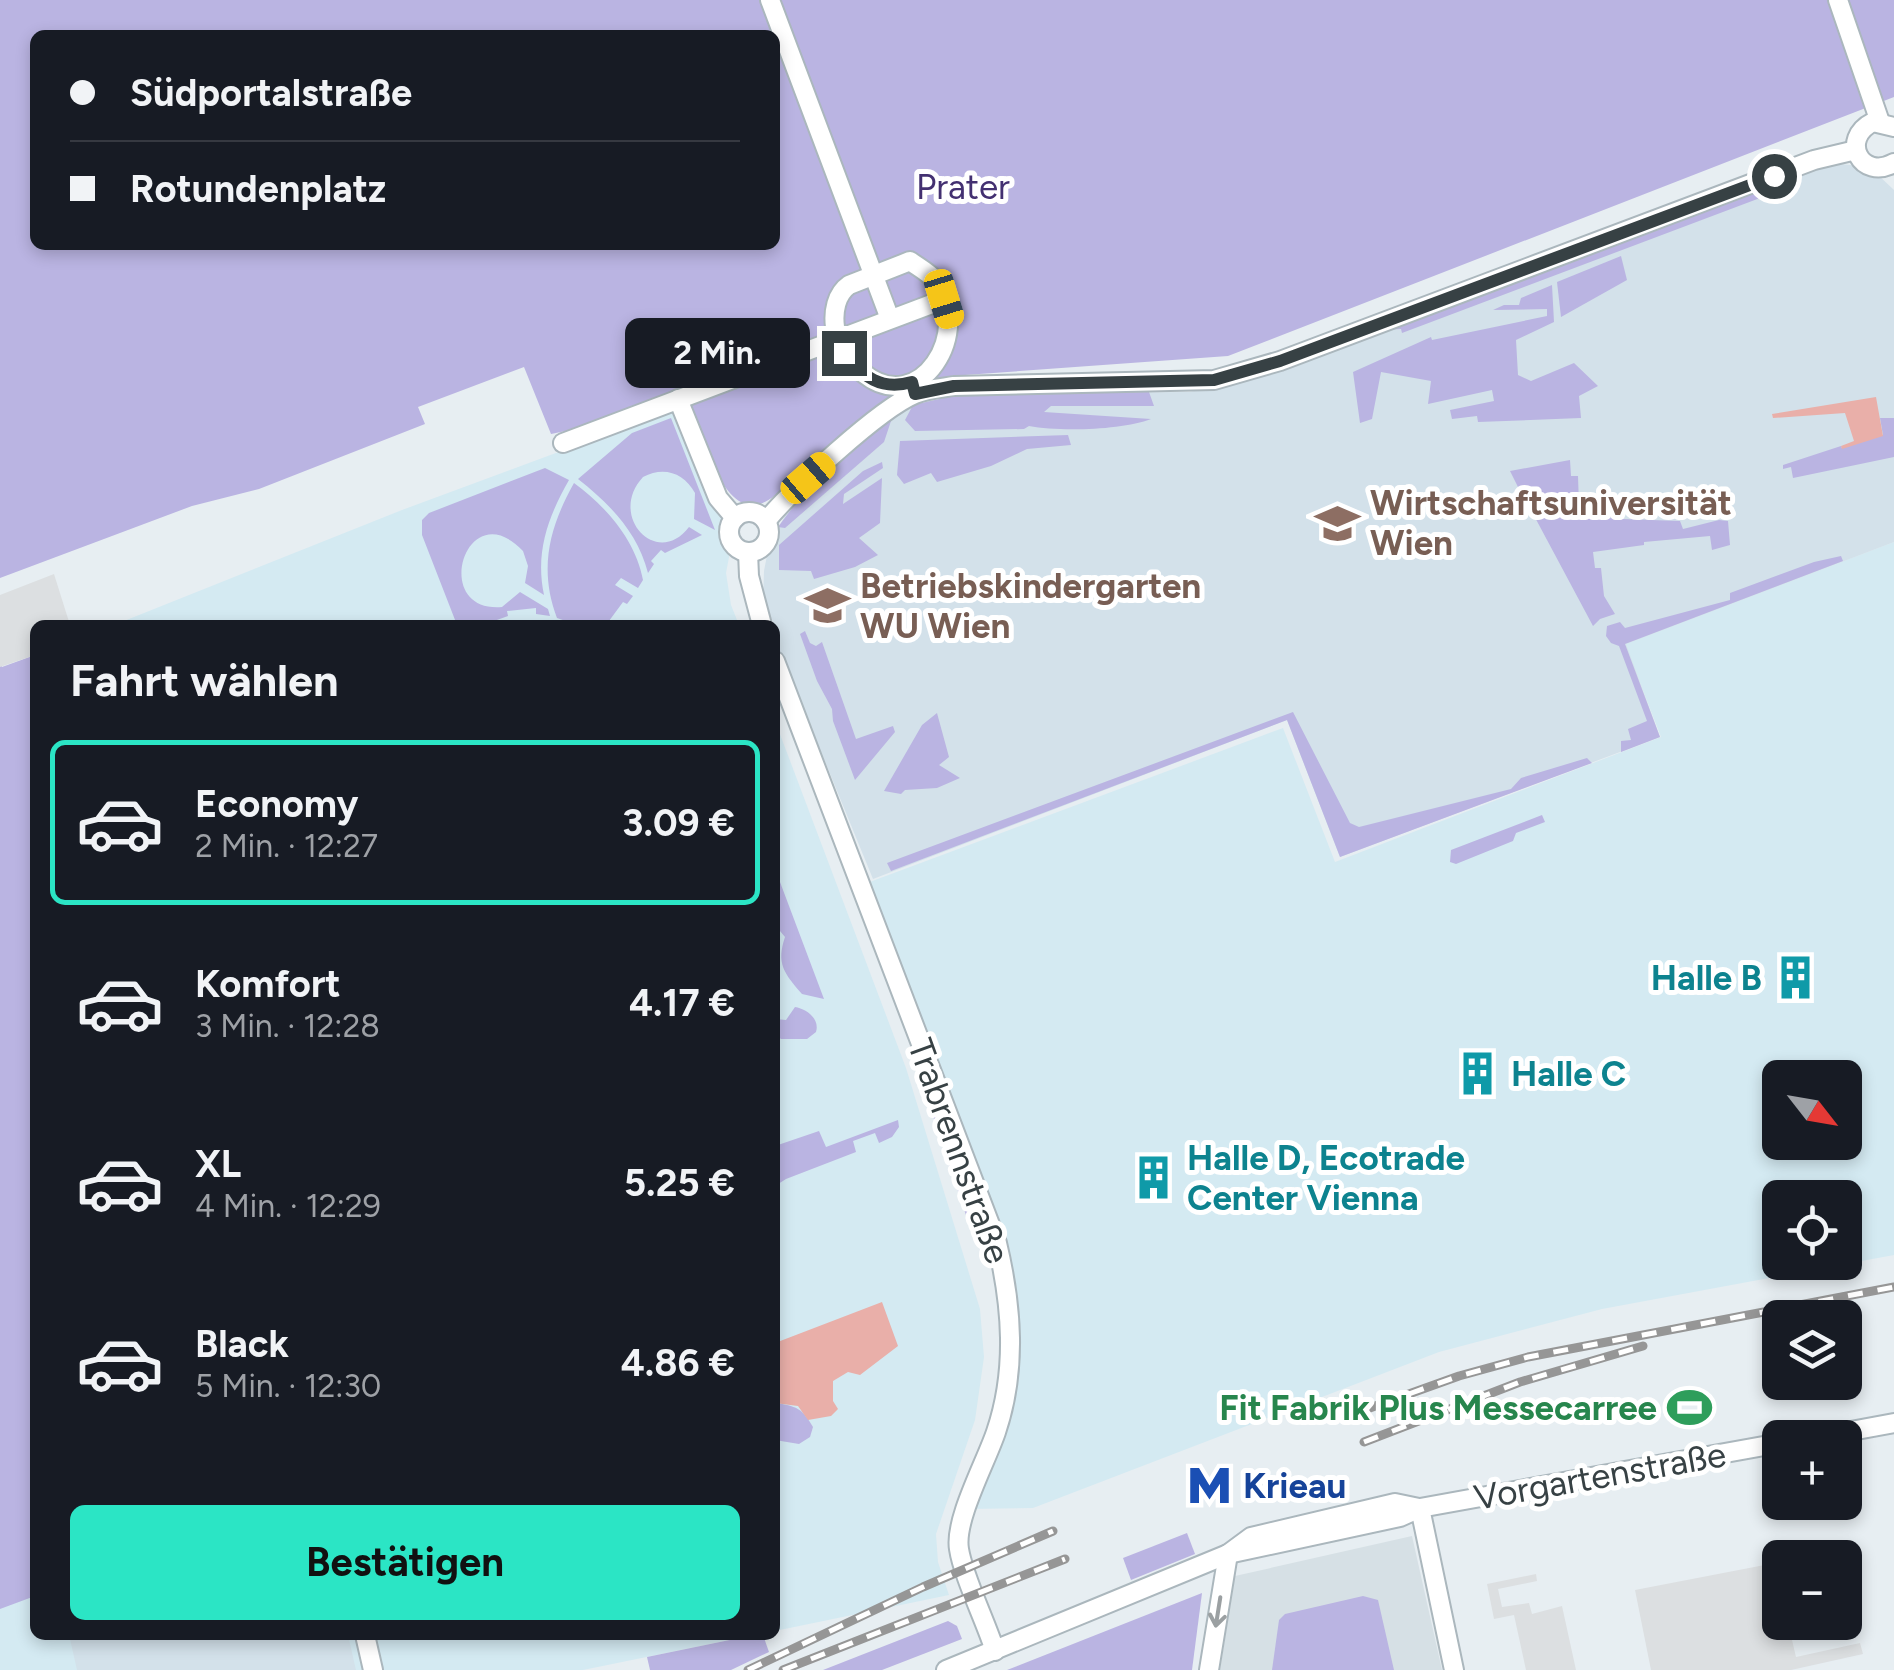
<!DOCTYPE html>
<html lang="de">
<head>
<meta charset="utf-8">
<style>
  :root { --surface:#171b24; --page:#242831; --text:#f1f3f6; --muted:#9ea1a6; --line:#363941; --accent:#2be5c5 }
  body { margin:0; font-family:Figtree,sans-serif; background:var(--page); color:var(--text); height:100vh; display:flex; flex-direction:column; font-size:38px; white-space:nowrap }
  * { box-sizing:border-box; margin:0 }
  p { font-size:32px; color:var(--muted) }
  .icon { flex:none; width:55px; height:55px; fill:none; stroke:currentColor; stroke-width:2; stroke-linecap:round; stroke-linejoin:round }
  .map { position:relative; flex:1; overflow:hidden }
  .details { position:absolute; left:30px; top:620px; width:750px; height:1020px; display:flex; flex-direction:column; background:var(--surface); border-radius:15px; box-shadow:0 5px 15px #0003 }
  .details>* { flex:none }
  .top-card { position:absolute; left:30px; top:30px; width:750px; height:220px; border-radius:15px; box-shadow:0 5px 15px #0003; display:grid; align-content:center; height:220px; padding:0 40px; background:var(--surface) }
  .needle { width:65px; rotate:121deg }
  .tools { position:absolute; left:1762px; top:1060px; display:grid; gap:20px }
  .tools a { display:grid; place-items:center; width:100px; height:100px; border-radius:15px; background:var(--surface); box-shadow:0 5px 15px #0003; font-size:50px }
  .end { position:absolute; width:45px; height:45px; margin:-22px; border:12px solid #374144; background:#fff; box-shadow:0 0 0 5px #fff }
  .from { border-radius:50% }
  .bubble { position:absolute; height:70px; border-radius:15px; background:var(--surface); box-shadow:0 5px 15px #0003; font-size:32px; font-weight:700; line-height:70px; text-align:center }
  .car { position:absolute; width:30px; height:60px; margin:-30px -15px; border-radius:12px; box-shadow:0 0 8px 2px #0007; background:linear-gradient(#f5c518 24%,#345 0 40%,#f5c518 0 76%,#345 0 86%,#f5c518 0) }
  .top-card b { display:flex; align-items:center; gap:35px; height:95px; font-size:38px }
  .top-card b+b { border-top:2px solid var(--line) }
  .top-card i { width:25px; height:25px; background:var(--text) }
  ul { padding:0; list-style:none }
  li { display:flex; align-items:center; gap:30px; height:165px; margin:0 20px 15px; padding:0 20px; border:5px solid transparent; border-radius:15px }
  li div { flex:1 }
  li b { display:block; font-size:38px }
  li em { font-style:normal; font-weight:700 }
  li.current { border-color:var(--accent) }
  li>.icon { width:90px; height:90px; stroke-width:1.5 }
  h2 { padding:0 40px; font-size:45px; line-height:120px }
  .action { display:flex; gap:20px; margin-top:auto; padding:20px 40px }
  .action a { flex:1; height:115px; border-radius:15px; background:var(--accent); color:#111; font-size:40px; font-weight:700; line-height:115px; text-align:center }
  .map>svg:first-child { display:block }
  .residential { fill:#d6e0e5 }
  .commercial { fill:#d4eaf2; fill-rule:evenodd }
  .education { fill:#d3e1ea }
  .green { fill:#bab4e2; fill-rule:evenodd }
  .parking { fill:#dcdfe1 }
  .water { fill:#e9afa9 }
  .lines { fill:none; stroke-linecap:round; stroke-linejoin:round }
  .minor-casing { stroke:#abb7bd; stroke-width:22 }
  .minor { stroke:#fff; stroke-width:18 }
  .rail-casing { stroke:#969696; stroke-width:9 }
  .rail { stroke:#fff; stroke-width:5; stroke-dasharray:15; stroke-linecap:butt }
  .oneway { stroke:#9ba0a2 }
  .route { stroke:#374144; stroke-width:12 }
  .labels { text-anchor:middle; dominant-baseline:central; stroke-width:10; stroke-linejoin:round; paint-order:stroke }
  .park-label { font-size:35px; fill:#433071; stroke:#fff }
  .education-label { font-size:35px; font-weight:bold; fill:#785e54; stroke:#fff; text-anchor:start }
  .culture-label { font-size:35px; font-weight:bold; fill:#0d838f; stroke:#fff; text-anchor:start }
  .street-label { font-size:35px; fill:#374144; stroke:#fff }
  .leisure-label { font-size:35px; font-weight:bold; fill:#27864d; stroke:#fff; text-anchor:end }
  .transit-label { font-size:35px; font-weight:bold; fill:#164399; stroke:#fff; text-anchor:start }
</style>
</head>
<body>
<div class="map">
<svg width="1894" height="1670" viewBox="0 0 1894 1670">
  <rect width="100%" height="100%" fill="#e7eef2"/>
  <path class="residential" d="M1412 1536 1442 1670H1220L1235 1576Z"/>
  <g class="commercial">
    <path d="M669 411 676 413 726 524 730 552 726 573 731 605 739 625H114L402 510Z"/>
    <path d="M1894 542V1255L1602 1309 1439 1352 1033 1508 967 1509 996 1430 1007 1284 859 886 1283 728 1335 862 1661 737 1625 644ZM1780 1078H1845V1142H1780ZM1780 1198H1845V1262H1780Z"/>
    <path d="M775 721 906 1068 980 1309 984 1357 975 1420 936 1534 938 1562 949 1595 775 1631Z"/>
    <path d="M35 1402V1635H754L583 1670H0V1415Z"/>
  </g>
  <g class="education">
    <path d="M1829 163 1862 166 1876 173 1894 190V542L1626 644 1660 737 1340 857 1287 720 873 879 775 639V625L763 603 764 571 769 545 788 510 892 418 920 402 1000 393 1189 392 1252 380Z"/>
    <path d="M80 1635H348L356 1670H77L70 1639Z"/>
  </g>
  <g class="green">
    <path d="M0 0H1894V97L1228 356 951 376 898 394 786 487C776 495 764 506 751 505 715 502 699 419 684 390L575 429 551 434 524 367 418 407 425 424 259 489 192 506 0 578ZM35 35H775V245H35Z"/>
    <path d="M1767 185 1768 195 1402 333 1401 329 1384 330Z"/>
    <path d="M1621 256 1627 280 1561 317 1557 282Z"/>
    <path d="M1552 285 1554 322 1516 340 1518 375 1531 381 1574 363 1598 386 1579 396 1581 418 1478 422 1477 416 1452 419 1450 410 1494 401 1492 390 1428 404 1431 381 1381 372 1372 419 1360 423 1353 372 1431 337 1432 340 1547 316V309L1493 310 1504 305H1519L1521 298Z"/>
    <path d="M1149 392 1154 406H1051L1044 412 1151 419C1123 430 1060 432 1029 426L1024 429 915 431 905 420 913 405 961 394Z"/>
    <path d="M671 418 715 530 694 519 695 493C684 473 664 466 643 477 607 516 657 569 689 527L702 535 665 553 661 550 651 561 654 564 648 573C638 533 610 504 578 479L632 433Z"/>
    <path d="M892 418 884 442 785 528 778 527 802 495Z"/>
    <path d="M1880 418H1894V457L1793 478 1791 467 1783 469V465L1841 446 1842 448 1883 435Z"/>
    <path d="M1068 435 1071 445 1027 449 991 466 937 482 931 473 904 484 897 475 900 441Z"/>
    <path d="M1570 460 1571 476H1578L1579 506 1525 501 1510 471Z"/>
    <path d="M882 462 883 468 844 494 843 504 882 478 880 523 859 538 878 555 855 567 814 579 811 571 779 570V545L863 471Z"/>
    <path d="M545 468 569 480C548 517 535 552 544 595L525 583 528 566 523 551C466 491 429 613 502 607L520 592 548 609 550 616 536 614V608L507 611 508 616 483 625H457L422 535V520L429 513Z"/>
    <path d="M574 483C604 505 635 538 643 580L638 588 621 578 615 585 633 596 627 604 623 602 606 625H577L557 618C538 568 550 526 574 483Z"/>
    <path d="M1531 510 1623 519 1680 521 1683 529 1719 520 1728 521 1730 545 1712 550 1710 536 1644 542V545L1593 552 1595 568H1601L1604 596 1615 614 1600 619 1593 626Z"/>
    <path d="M1841 556 1843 561 1625 644 1660 737 1621 752V741L1631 740 1628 729 1647 721 1619 646 1611 643 1606 636 1607 626 1620 622 1625 628 1730 600V593L1814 562Z"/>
    <path d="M805 631 810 643 816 646 822 642 856 739 893 726 895 732 855 780 833 721 832 709 817 681 800 634Z"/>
    <path d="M35 655V1596L0 1609V663L2 667Z"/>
    <path d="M1293 712 1350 823 1359 827 1511 789 1521 778 1587 758 1592 763 1340 857 1287 720 891 871 887 863Z"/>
    <path d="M937 713 949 757 939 765 960 778 937 788 905 790 901 794 884 791 922 725Z"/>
    <path d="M1542 815 1545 822 1516 833 1513 841 1456 864 1450 862 1451 850Z"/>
    <path d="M775 882H780L824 999 802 994C784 973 776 964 785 937L775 925Z"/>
    <path d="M795 1007C807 1009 820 1019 816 1032L807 1039H781L775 1034V1019L786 1020Z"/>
    <path d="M932 1113 939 1117 980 1224 975 1232 972 1233Z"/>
    <path d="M898 1120 899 1127 892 1137 879 1143 875 1133 853 1141 856 1152 786 1179 775 1186V1146L819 1131 826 1147Z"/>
    <path d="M775 1403C796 1406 802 1408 813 1427L810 1437 799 1444 775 1440Z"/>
    <path d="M1187 1533 1195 1554 1131 1580 1123 1558Z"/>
    <path d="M1202 1593 1192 1670H1007Z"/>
    <path d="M1363 1596 1378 1600 1394 1670H1272L1279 1620 1285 1614Z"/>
    <path d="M948 1621 957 1626 962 1639 882 1670H823Z"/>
    <path d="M754 1635H763L769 1652 731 1670H650L647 1657Z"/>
  </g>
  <g class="parking">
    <path d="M54 574 70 625H35V655L0 667V595Z"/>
    <path d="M1775 1563 1780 1588V1622L1788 1623 1796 1657 1860 1643 1863 1654 1791 1670H1651L1635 1590Z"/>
    <path d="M1536 1574 1537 1581 1498 1589 1502 1607 1529 1603 1532 1614 1562 1606 1576 1670H1526L1514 1615 1494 1619 1487 1584Z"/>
  </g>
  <g class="water">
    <path d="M1876 397 1883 436 1842 449 1841 446 1854 441 1845 413 1773 418 1772 414Z"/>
    <path d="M882 1302 898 1346 860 1375 848 1372 833 1381V1401L838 1409 831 1416 808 1420 798 1406 775 1403V1343Z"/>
  </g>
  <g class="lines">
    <defs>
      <g id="minor">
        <path d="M770 0 890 319"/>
        <path d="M1838 0 1880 122"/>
        <path d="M1894 127 1873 122C1839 139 1861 181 1894 163"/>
        <path d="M910 261C918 267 928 272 935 280 974 332 920 419 863 373 848 362 838 345 835 327 833 312 836 294 849 285Z"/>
        <path d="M678 399 718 498 735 518"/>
        <path d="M563 443 945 299"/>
        <circle cx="749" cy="532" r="20"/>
        <path d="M766 521C792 490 879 409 915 394 927 389 942 388 954 386L1214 380 1280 361 1814 160 1856 150"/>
        <path d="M748 552 749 576 762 625"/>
        <path d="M775 661 997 1243C1012 1306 1017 1370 996 1432 986 1462 954 1520 959 1549 963 1576 986 1622 995 1651"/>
        <path d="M1813 1438 1894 1423"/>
        <path d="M1420 1508 1454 1670"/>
        <path d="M1228 1554 1400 1517 1420 1508 1780 1443"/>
        <path d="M365 1635 373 1670"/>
        <path d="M946 1670 1228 1554 1251 1537 1395 1503 1419 1508"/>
        <path d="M1209 1670 1228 1554"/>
      </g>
    </defs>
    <use href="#minor" class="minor-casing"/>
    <use href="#minor" class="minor"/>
    <defs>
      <g id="rail">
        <path d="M1353 1414 1459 1376 1528 1357 1894 1287"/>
        <path d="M1364 1442 1520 1382 1643 1346"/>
        <path d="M748 1670 923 1587 1053 1531"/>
        <path d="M783 1670 1065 1559"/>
      </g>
    </defs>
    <use href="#rail" class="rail-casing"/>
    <use href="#rail" class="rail"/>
  </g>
  <defs><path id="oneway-shaft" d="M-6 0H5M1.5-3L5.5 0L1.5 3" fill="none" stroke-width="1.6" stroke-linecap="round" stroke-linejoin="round" transform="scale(2.5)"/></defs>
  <use class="oneway" href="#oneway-shaft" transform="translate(1218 1612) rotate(99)"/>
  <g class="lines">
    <path class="route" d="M844 353C863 377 881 391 912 382L915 394 954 386 1214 380 1280 361 1774 176"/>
  </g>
  <defs>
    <symbol id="university-bare" viewBox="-9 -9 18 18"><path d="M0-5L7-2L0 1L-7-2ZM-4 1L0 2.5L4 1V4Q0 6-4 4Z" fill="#8d6e63" stroke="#fff" stroke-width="2.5" paint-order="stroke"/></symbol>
    <symbol id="school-bare" viewBox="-9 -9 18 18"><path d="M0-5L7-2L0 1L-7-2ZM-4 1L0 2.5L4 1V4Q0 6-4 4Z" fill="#8d6e63" stroke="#fff" stroke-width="2.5" paint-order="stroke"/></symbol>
    <symbol id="building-bare" viewBox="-9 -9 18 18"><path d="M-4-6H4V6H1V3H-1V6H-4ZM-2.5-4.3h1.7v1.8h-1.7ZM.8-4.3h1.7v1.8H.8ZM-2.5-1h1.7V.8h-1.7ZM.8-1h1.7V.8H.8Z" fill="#0f9aa8" stroke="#fff" stroke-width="2.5" paint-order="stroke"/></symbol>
    <symbol id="stadium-bare" viewBox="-9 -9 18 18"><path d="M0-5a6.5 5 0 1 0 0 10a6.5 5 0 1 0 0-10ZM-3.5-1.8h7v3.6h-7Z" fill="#2e9e5b" stroke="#fff" stroke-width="2.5" paint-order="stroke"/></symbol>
    <symbol id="metro-bare" viewBox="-9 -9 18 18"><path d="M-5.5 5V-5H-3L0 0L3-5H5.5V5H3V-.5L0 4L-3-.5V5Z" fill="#1a4fb4" stroke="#fff" stroke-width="2.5" paint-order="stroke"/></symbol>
  </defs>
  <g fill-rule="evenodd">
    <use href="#university-bare" x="1306" y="492" width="63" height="63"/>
    <use href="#school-bare" x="796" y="574" width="63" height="63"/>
    <use href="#building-bare" x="1764" y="946" width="63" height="63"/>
    <use href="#building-bare" x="1446" y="1042" width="63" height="63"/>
    <use href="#building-bare" x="1122" y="1146" width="63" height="63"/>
    <use href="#stadium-bare" x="1658" y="1376" width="63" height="63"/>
    <use href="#metro-bare" x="1178" y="1454" width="63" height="63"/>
  </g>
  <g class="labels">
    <g class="park-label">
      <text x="963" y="187">Prater</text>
    </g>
    <g class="education-label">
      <text x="1370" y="503">Wirtschaftsuniversität<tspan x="1370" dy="40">Wien</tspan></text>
      <text x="860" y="586">Betriebskindergarten<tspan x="860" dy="40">WU Wien</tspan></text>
    </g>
    <g class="culture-label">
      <text x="1762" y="978" text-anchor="end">Halle B</text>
      <text x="1511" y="1074">Halle C</text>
      <text x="1187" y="1158">Halle D, Ecotrade<tspan x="1187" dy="40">Center Vienna</tspan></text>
    </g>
    <g class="street-label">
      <text transform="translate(959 1151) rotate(70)">Trabrennstraße</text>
      <text transform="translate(1600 1476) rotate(-10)">Vorgartenstraße</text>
    </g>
    <g class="leisure-label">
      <text x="1657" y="1408">Fit Fabrik Plus Messecarree</text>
    </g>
    <g class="transit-label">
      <text x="1243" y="1486">Krieau</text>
    </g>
  </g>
</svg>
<div class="tools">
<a><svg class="needle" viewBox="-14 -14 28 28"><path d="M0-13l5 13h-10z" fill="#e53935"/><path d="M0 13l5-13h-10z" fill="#9ea1a6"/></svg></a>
<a><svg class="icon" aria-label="locate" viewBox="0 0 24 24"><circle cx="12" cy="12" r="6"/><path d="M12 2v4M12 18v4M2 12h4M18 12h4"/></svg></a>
<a><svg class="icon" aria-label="layers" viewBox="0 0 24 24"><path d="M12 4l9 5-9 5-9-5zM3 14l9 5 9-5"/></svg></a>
<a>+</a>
<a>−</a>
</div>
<i class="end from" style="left:1774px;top:176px"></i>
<i class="end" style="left:844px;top:353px"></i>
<div class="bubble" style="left:625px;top:318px;width:185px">2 Min.</div>
<i class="car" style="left:944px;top:299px;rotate:163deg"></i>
<i class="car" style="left:808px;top:478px;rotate:49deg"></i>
<div class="top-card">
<b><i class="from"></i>Südportalstraße</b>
<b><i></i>Rotundenplatz</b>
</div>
<section class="details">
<h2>Fahrt wählen</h2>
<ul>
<li class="current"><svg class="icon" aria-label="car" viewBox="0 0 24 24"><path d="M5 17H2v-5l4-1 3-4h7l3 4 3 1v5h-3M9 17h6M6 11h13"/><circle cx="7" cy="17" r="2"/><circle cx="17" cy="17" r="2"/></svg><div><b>Economy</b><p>2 Min. · 12:27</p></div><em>3.09 €</em></li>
<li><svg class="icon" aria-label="car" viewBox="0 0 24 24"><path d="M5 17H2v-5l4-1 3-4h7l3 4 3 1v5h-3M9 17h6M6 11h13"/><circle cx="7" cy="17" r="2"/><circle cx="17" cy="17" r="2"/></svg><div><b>Komfort</b><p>3 Min. · 12:28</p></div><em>4.17 €</em></li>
<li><svg class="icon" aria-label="car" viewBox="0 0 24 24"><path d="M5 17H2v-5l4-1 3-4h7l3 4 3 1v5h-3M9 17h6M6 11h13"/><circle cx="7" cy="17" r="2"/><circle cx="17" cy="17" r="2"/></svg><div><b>XL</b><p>4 Min. · 12:29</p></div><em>5.25 €</em></li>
<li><svg class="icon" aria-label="car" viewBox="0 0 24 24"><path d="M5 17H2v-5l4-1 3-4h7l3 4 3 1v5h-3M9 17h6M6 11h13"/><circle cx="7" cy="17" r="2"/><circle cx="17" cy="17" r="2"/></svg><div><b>Black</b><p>5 Min. · 12:30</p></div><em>4.86 €</em></li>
</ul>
<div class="action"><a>Bestätigen</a></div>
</section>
</div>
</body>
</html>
